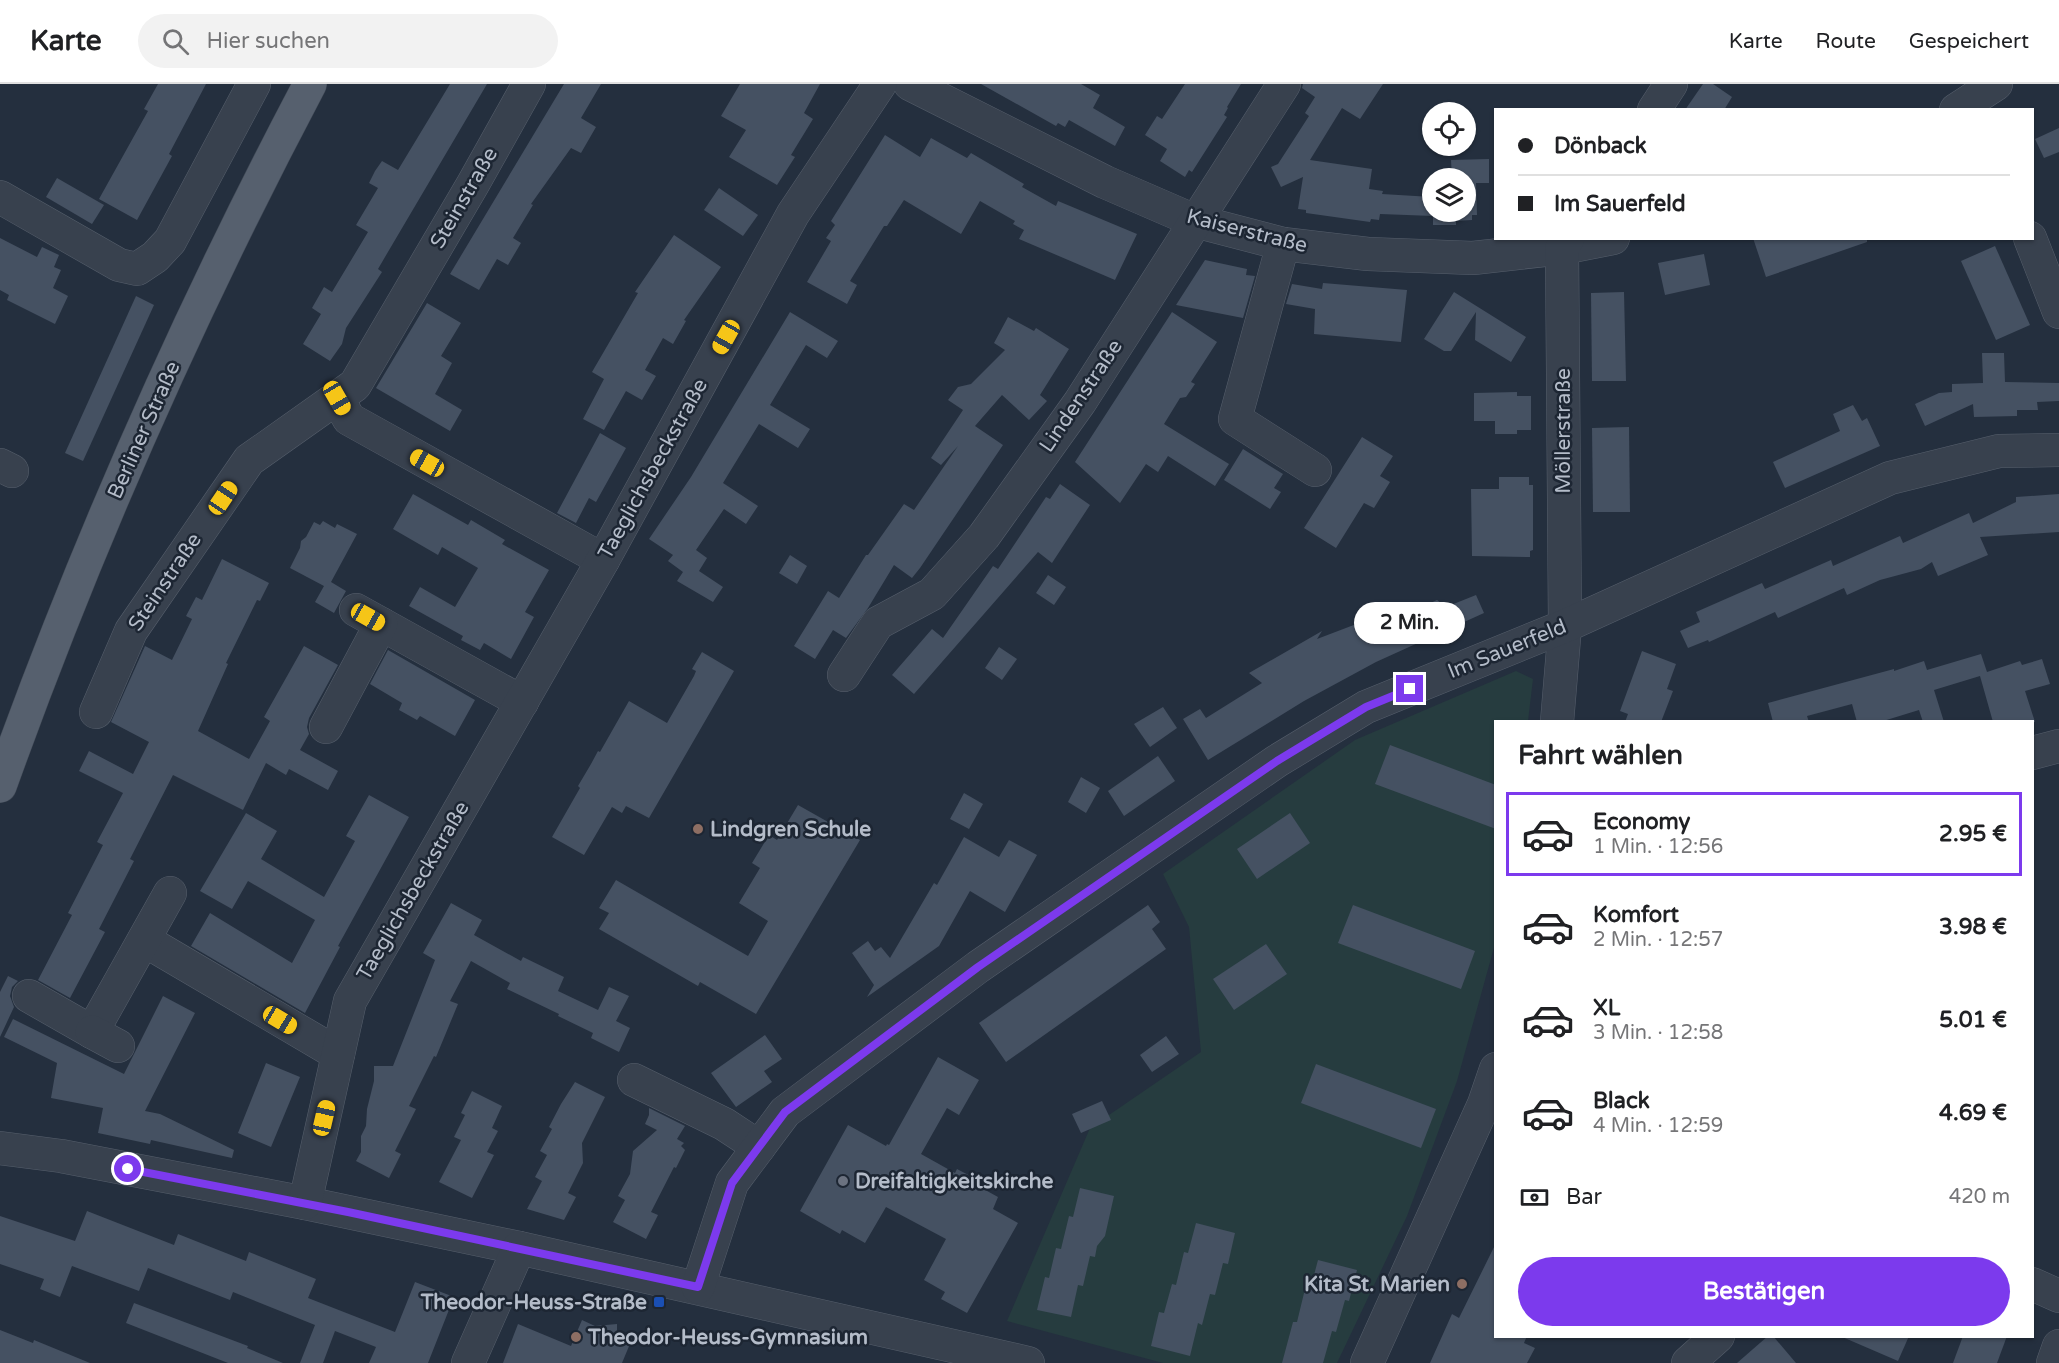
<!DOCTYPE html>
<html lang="de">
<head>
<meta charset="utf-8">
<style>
  :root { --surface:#fff; --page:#f2f2f2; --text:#202124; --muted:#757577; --line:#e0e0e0; --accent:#7c3aed }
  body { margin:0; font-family:"Varela Round",sans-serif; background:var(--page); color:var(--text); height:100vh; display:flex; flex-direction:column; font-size:22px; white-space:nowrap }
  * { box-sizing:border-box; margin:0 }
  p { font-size:20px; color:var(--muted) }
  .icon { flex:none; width:33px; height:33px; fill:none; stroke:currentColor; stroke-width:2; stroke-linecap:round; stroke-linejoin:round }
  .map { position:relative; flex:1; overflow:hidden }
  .panel { position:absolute; left:1494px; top:636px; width:540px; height:618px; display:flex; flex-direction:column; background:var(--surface); border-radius:0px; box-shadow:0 2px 4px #0004 }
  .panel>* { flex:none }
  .hud { position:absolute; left:1494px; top:24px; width:540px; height:132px; border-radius:0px; box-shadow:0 2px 4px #0004; display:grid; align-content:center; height:132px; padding:0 24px; background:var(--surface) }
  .fabs { position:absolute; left:1422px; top:18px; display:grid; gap:12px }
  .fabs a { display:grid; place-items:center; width:54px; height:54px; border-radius:50%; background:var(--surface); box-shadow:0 2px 4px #0004; font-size:30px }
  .end { position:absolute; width:27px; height:27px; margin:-14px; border:8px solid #7c3aed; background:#fff; box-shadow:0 0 0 3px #fff }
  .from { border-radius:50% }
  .bubble { position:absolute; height:42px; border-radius:21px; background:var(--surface); box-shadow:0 2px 4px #0004; font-size:20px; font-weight:700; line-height:42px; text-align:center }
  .car { position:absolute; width:18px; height:36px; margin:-18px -9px; border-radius:8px; box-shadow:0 0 4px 2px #0007; background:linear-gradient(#f5c518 24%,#345 0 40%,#f5c518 0 76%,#345 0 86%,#f5c518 0) }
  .hud b { display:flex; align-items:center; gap:21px; height:57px; font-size:22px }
  .hud b+b { border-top:2px solid var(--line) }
  .hud i { width:15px; height:15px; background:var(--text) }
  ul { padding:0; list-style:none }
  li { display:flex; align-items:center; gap:18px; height:84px; margin:0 12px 9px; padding:0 12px; border:3px solid transparent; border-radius:0px }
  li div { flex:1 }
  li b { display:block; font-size:22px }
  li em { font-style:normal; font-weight:700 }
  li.selected { border-color:var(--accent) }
  li>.icon { width:54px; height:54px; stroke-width:1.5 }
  h2 { padding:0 24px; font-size:27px; line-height:72px }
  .pay { display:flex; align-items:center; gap:15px; height:66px; padding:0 24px; font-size:22px }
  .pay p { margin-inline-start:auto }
  .button { display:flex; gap:12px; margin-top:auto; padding:12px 24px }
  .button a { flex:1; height:69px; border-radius:36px; background:var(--accent); color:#fff; font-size:24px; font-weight:700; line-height:69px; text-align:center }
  header { display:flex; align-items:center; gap:36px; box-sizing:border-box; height:84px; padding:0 30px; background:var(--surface); border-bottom:2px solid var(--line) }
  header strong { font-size:28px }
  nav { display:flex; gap:33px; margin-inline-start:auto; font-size:21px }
  .search { width:420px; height:54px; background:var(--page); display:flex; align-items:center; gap:15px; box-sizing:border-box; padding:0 21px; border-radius:33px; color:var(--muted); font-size:22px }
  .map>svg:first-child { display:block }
  .green { fill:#263c3f }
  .building { fill:#455162 }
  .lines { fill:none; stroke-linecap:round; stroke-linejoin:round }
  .minor-casing { stroke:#565f6c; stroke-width:34 }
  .major-casing { stroke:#414a57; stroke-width:34 }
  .minor { stroke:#38414e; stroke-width:33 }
  .major { stroke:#56606e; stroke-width:33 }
  .route { stroke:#7c3aed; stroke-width:8 }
  .education-dot { fill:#8d6e63; stroke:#1d2633; stroke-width:2 }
  .worship-dot { fill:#6b7280; stroke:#1d2633; stroke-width:2 }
  .transit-dot { fill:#1a4fb4; stroke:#1d2633; stroke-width:2 }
  .labels { text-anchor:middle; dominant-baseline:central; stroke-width:5; stroke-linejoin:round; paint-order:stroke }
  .street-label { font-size:21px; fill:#b4bcc9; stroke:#1d2633 }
  .poi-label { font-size:21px; font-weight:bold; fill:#b4bcc9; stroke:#1d2633; text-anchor:start }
</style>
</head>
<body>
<header>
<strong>Karte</strong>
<div class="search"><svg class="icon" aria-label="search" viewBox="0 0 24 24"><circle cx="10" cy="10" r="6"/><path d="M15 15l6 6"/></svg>Hier suchen</div>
<nav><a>Karte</a><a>Route</a><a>Gespeichert</a></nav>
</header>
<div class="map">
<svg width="2059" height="1279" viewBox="0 0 2059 1279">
  <rect width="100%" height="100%" fill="#242f3e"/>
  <path class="green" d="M1516 587 1533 595 1528 637 1496 638 1495 860 1457 997 1407 1132 1337 1279H1163L1007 1237 1090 1044 1201 968 1189 843 1163 790 1355 656Z"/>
  <g class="building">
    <path d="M158 0H206L169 70 172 72 137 136 99 115 148 27 144 25Z"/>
    <path d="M450 0H487L385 173 378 185 382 188 346 244 342 260 330 277 303 260 321 230 312 224 324 203 332 208 368 148 356 141 378 104 369 99 375 87 382 77 398 86Z"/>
    <path d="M564 0H601L581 34 596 43 581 69 571 64 531 120 533 121 513 154 521 159 508 181 497 175 479 206 450 190Z"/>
    <path d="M740 0H820L804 29 813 35 791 71 795 73 777 101 729 73 746 46 721 32Z"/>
    <path d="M981 0H1081L1100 11 1093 24 1125 43 1115 62 1069 36 1065 43 1058 39 1056 42Z"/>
    <path d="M1185 0H1241L1227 23 1228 24 1224 31 1227 33 1192 88 1189 86 1185 93 1160 77 1167 65 1145 51 1157 32 1162 35Z"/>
    <path d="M1303 0H1383L1360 35 1342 24 1310 76 1372 85 1369 105 1383 107 1382 110 1432 113V108V128H1466V94H1452L1451 76 1489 75V99H1476L1477 131H1472V136L1456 137V141H1433V132L1380 130 1379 136 1371 135 1370 138 1306 129V126L1298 125 1303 93 1281 103 1271 83 1278 80 1309 32 1305 29 1315 13 1302 4Z"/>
    <path d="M1703 0H1713L1732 13 1724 26H1685Z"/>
    <path d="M2059 44V68L2044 74 2035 55Z"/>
    <path d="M885 51 920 73 931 54 967 74 971 69 1024 100 1022 103 1056 122 1058 117 1137 150 1115 196 1019 155 1024 146 1013 140 1015 137 980 117 961 150 904 116 887 142H884L850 197 857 201 847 220 807 198 831 157 826 154 835 141 831 137Z"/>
    <path d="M57 94 104 121 92 140 46 113Z"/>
    <path d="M719 104 758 131 743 152 704 126Z"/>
    <path d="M674 151 721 183 684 236 686 237 673 260 663 254 645 286 656 292 642 316 626 307 604 346 583 335 604 295 592 288 638 209 635 208Z"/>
    <path d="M0 154 37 173 42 163 59 171 54 183 61 186 53 204 68 212 55 240 7 216 9 211 0 206Z"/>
    <path d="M1753 154H1867V158L1766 193Z"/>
    <path d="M1995 162 2030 241 1996 256 1961 177Z"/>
    <path d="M1704 170 1710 201 1665 211 1658 179Z"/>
    <path d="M1205 176 1247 185 1246 191 1255 192 1243 234 1176 221Z"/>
    <path d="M1323 199 1407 206 1401 258 1314 250 1315 225 1286 220 1292 200 1322 205Z"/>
    <path d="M1454 208 1526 253 1511 278 1475 256 1476 228 1451 267H1444L1424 255Z"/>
    <path d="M1624 208 1626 297H1592L1591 209Z"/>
    <path d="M136 212 154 221 83 377 65 369Z"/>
    <path d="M427 219 461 239 441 272 452 279 435 310 462 326 450 347 376 304Z"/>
    <path d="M790 228 838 257 827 274 806 261 770 321 810 345 798 364 759 340 723 399 758 422 746 440 724 425 696 466 707 474 699 487 723 503 713 518 677 497 683 488 668 477 673 471 649 455 691 393Z"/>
    <path d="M1172 228 1217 258 1191 298 1195 300 1186 313 1180 314 1164 340 1229 380 1215 402 1168 372 1158 388 1146 380 1120 419 1075 378Z"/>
    <path d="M1008 233 1034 247 1036 244 1069 265 1040 311 1047 317 1029 336 1002 311 975 342 1003 361 920 484 912 494 894 481 868 524 846 554 833 546 815 575 794 562 828 507 839 514 866 471H868L904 420 914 426 958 362 941 381 931 374 963 326 948 316 958 303 971 300 1005 266 994 259Z"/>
    <path d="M1982 269H2004L2005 298 2059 299V317L2037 318 2038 326H2017V332L1974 333 1973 320 1925 342 1915 320 1939 309 1952 308V300L1983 299Z"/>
    <path d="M1517 308V312H1531V346H1517V350H1495V337H1474V309Z"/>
    <path d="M1853 321 1862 337 1867 334 1880 362 1785 404 1773 378 1840 347 1833 330Z"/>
    <path d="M1629 343 1630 428H1593L1592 344Z"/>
    <path d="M600 349 626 364 596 418 589 414 576 439 557 429Z"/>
    <path d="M1362 353 1393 372 1380 392 1390 398 1374 424 1364 419 1336 464 1304 444Z"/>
    <path d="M1243 365 1283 390 1274 404 1281 408 1270 425 1224 396Z"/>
    <path d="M1499 393H1529V401H1533V466L1530 467V473L1472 472 1471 405H1499Z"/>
    <path d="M1060 400 1090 421 1052 479 1038 468 914 610 892 591 932 545 943 554 993 482 998 485 1046 413 1050 415Z"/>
    <path d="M413 410 468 441 471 436 505 456 502 460 549 486 525 528 534 533 511 575 484 559 480 566 461 556 463 552 409 522 420 503 455 523 478 484 442 463 438 471 393 445Z"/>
    <path d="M2059 410V448L1980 453 1988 471 1938 492 1932 478 1921 485 1880 496 1847 511 1844 504 1778 534 1775 528 1709 558 1708 556 1688 564 1680 547 1700 538 1696 528 1762 499 1765 505 1831 476 1833 482 1900 452 1903 459 1969 429 1973 439 2016 418V413Z"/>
    <path d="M323 437 335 444 337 440 357 450 331 498 346 507 334 529 315 518 324 502 290 484 300 464 301 457 306 453 314 438 320 441Z"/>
    <path d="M790 471 807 482 797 500 779 489Z"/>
    <path d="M222 475 269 499 260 517 257 516 226 579 228 580 198 647 249 675 270 637 264 633 304 562 338 581 309 634 307 643 309 650 300 666 338 687 328 706 289 685 286 691 266 679 243 726 173 691 130 775 134 777 99 845 105 848 70 914 38 896 72 831 68 829 103 761 97 758 123 709 79 687 89 667 133 690 149 658 111 638 145 562 172 576 192 535 186 532 196 513 202 516Z"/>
    <path d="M1048 491 1066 503 1054 521 1036 509Z"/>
    <path d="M1476 511 1484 529 1376 578 1304 617 1208 676 1183 635 1200 625 1206 634 1262 599 1249 589 1322 547 1317 555 1359 539 1364 550 1437 516 1446 523Z"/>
    <path d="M999 563 1017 575 1002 596 985 584Z"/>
    <path d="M388 566 475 616 455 652 420 632 417 636 399 626 402 619 370 600Z"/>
    <path d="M1642 567 1676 580 1667 605 1673 607 1661 638H1625L1628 630 1620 627Z"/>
    <path d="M702 568 734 587 649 734 626 722 622 729 612 723 584 771 552 753 580 704 578 702 591 680 598 667 600 668 629 617 667 639 694 592 696 587 692 585Z"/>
    <path d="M1981 570 1987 588 2020 577 2022 581 2042 575 2050 600 2025 607 2035 638H1993L1980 592 1934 606 1944 638H1923L1919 626 1880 638H1857L1852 620 1807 632 1809 638H1773L1768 619 1894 585V587L1924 577 1927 586Z"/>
    <path d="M1163 623 1177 644 1150 663 1134 640Z"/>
    <path d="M1390 661 1496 701V745L1375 700Z"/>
    <path d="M1158 672 1175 697 1124 732 1108 707Z"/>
    <path d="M1081 693 1100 704 1086 729 1068 718Z"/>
    <path d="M964 709 983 720 969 745 950 735Z"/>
    <path d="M369 711 409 733 338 862 340 863 305 929 191 862 210 829 292 879 315 836 248 797 232 825 200 807 246 729 277 747 261 775 324 813 355 757 346 752Z"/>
    <path d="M798 721 860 756 756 930 700 898 698 902 599 845 609 829 599 824 616 796 748 872 768 837 739 819 760 784 752 779 769 751 777 756Z"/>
    <path d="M1290 729 1310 759 1257 795 1237 765Z"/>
    <path d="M964 753 999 773 1009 756 1037 771 1005 828 970 807 939 862 867 913 874 901 852 869 868 857 875 867 881 863 890 874 934 799 937 801Z"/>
    <path d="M451 819 482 836 474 851 521 877 523 873 564 893 558 907 598 926 609 903 629 912 616 937 630 944 619 968 591 954 593 949 558 932 559 930 507 905 510 899 471 877 450 917 458 920 436 973 434 972 409 1022 416 1025 395 1067 401 1070 389 1094 356 1077 361 1068V1052L366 1042 367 1025 374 997V982H393L435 876 423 869Z"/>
    <path d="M1148 821 1160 838 1152 845 1166 865 1006 978 979 939Z"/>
    <path d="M1353 821 1475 867 1461 905 1338 859Z"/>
    <path d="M1266 860 1287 890 1234 926 1213 895Z"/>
    <path d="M8 892 18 897 12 903 10 912 14 923 0 953V908Z"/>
    <path d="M163 912 195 929 145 1027 160 1030 234 1066 232 1074 151 1056 150 1060 98 1049 103 1024 51 1014 57 979 4 953 13 935 124 990Z"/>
    <path d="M765 951 782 975 764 987 772 998 736 1023 711 989Z"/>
    <path d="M1166 952 1179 970 1152 988 1140 971Z"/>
    <path d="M938 973 979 996 959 1031 947 1024 921 1070 955 1089 957 1085 980 1097 978 1102 998 1113 993 1125 1018 1139 967 1229 941 1215 945 1208 924 1196 946 1155 886 1123 865 1159 842 1146 840 1150 800 1127 848 1041 886 1062 887 1060 889 1061Z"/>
    <path d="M266 979 300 993 271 1063 238 1049Z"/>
    <path d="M1316 980 1436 1025 1421 1064 1301 1019Z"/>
    <path d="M575 998 605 1013 582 1059 583 1079 568 1109 576 1113 564 1136 527 1125 542 1097 535 1093 547 1071 540 1067 552 1045 549 1043 561 1020Z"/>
    <path d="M472 1007 502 1022 492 1044 498 1047 487 1068 494 1071 472 1114 439 1098 461 1056 454 1053 465 1031 461 1029Z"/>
    <path d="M1102 1017 1111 1036 1081 1049 1072 1030Z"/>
    <path d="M649 1024 685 1042 677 1055 684 1059 681 1062 685 1066 676 1084 674 1083 651 1128 658 1131 646 1155 613 1138 625 1116 618 1112 630 1090 633 1067 657 1046 645 1040 649 1031Z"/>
    <path d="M1080 1104 1114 1112 1105 1152 1097 1162 1095 1173 1090 1172 1083 1202 1078 1201 1071 1233 1037 1226 1045 1193 1049 1194 1056 1164 1061 1165 1069 1132 1073 1133Z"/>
    <path d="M87 1127 174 1161 178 1150 246 1177 249 1168 316 1195 308 1214 395 1248 415 1198 454 1213 428 1279H369L376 1263 335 1247 323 1279H300L315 1241 233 1208 230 1216 148 1184 139 1207 72 1182 60 1213 40 1205 44 1195 0 1180V1132L75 1157Z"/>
    <path d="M1196 1139 1235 1149 1228 1180 1223 1179 1215 1211 1210 1210 1202 1241 1198 1239 1190 1272 1151 1262 1159 1228 1164 1229 1172 1200 1176 1201 1184 1168 1188 1169Z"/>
    <path d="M1496 1159V1252H1527L1524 1259 1535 1264 1527 1279H1430L1452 1230 1459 1234Z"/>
    <path d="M1318 1176 1357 1186 1349 1217 1345 1216 1336 1248 1332 1247 1323 1279H1282L1293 1238H1297L1305 1205 1310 1206Z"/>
    <path d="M134 1219 248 1262 247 1264 283 1279H228L126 1239Z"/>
    <path d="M582 1236 595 1242 617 1240V1250L632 1255 622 1279H503L518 1240 571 1262Z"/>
    <path d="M0 1246 33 1259 34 1256 90 1279H0Z"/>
    <path d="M1768 1252H1773L1796 1279H1737Z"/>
    <path d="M1840 1252H1909L1898 1277Z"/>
    <path d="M1963 1252H2007L1997 1279H1953Z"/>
  </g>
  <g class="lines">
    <defs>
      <g id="minor">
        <path d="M910 0 1105 98 1195 137 1283 160 1368 170 1473 174 1562 164 1613 154"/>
        <path d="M1654 26 1671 0"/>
        <path d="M1956 26 1996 0"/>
        <path d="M0 113 119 181 137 185 155 173 170 157 254 0"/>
        <path d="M2030 154 2059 228"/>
        <path d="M1283 160 1235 335 1315 386"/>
        <path d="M337 314 349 335 603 476"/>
        <path d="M0 381 12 387"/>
        <path d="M356 526 522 618"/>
        <path d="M844 591 878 539 932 510 984 452 1080 318 1284 0"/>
        <path d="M96 628 131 547 249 376 355 301 473 100 529 0"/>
        <path d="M1557 638 1565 542 1562 164 1568 154"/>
        <path d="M326 643 381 540"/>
        <path d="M2032 669 2059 662"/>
        <path d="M144 856 338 970"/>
        <path d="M29 912 92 948 170 809"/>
        <path d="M92 948 118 962"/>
        <path d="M634 996 724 1040 759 1063"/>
        <path d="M0 1064 61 1072 305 1119 519 1164 1028 1279"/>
        <path d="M305 1119 350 917 603 476 793 130 880 0"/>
        <path d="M2032 1200 2059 1212"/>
        <path d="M698 1203 732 1099 785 1028 978 883 1277 677 1366 623 1565 542 1890 394 1999 367 2059 366"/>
        <path d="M468 1279 519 1164"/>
        <path d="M1367 1279 1484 1020 1496 985"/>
        <path d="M1688 1279 1718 1252"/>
        <path d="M2053 1279 2059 1262"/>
      </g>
      <path id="major" d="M0 702C86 462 191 225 310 0"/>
    </defs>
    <use href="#minor" class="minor-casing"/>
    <use href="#major" class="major-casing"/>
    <use href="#minor" class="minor"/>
    <use href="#major" class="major"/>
  </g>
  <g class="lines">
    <path class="route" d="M128 1085 348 1128 698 1203 732 1099 785 1028 978 883 1277 677 1366 623 1410 605"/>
  </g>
  <g class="education-dot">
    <circle cx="698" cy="745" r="6"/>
    <circle cx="1462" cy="1200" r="6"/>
    <circle cx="576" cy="1253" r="6"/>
  </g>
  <circle class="worship-dot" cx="843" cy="1097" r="6"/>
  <rect class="transit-dot" x="653" y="1212" width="12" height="12" rx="3"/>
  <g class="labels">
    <g class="street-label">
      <text transform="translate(464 114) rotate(-60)">Steinstraße</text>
      <text transform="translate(1247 147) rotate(14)">Kaiserstraße</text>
      <text transform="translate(1081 312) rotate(-56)">Lindenstraße</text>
      <text transform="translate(144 346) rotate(-66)">Berliner Straße</text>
      <text transform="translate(1563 347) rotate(-90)">Möllerstraße</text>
      <text transform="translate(653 385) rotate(-61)">Taeglichsbeckstraße</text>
      <text transform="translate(165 498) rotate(-56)">Steinstraße</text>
      <text transform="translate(1507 565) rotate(-22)">Im Sauerfeld</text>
      <text transform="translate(413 807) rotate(-60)">Taeglichsbeckstraße</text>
    </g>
    <g class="poi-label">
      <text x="710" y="745">Lindgren Schule</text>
      <text x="855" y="1097">Dreifaltigkeitskirche</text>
      <text x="1450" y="1200" text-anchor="end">Kita St. Marien</text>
      <text x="647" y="1218" text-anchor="end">Theodor-Heuss-Straße</text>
      <text x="588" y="1253">Theodor-Heuss-Gymnasium</text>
    </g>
  </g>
</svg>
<div class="fabs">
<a><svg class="icon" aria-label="locate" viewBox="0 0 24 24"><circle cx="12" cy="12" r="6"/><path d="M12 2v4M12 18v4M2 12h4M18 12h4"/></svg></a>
<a><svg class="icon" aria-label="layers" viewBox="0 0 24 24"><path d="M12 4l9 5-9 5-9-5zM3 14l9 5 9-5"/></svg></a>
</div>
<i class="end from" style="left:128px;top:1085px"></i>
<i class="end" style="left:1410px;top:605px"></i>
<div class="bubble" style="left:1354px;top:518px;width:111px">2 Min.</div>
<i class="car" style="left:726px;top:253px;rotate:209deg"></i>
<i class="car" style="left:337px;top:314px;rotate:150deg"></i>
<i class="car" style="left:427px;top:379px;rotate:299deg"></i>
<i class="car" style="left:223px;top:414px;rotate:34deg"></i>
<i class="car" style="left:368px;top:533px;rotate:119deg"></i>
<i class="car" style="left:280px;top:936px;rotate:121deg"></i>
<i class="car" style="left:324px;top:1034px;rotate:13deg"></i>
<div class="hud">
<b><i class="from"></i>Dönback</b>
<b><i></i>Im Sauerfeld</b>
</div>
<section class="panel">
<h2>Fahrt wählen</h2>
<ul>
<li class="selected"><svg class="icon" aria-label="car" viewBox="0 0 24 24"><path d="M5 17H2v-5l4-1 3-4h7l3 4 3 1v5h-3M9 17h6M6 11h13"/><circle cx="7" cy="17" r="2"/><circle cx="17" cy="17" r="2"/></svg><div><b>Economy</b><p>1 Min. · 12:56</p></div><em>2.95 €</em></li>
<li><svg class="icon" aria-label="car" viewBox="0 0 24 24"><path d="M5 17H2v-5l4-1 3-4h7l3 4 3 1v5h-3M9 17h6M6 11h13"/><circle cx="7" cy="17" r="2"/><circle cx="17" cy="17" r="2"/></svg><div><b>Komfort</b><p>2 Min. · 12:57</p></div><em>3.98 €</em></li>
<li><svg class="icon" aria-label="car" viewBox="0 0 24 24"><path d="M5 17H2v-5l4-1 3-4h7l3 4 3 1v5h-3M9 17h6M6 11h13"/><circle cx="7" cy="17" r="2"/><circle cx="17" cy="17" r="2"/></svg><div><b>XL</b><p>3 Min. · 12:58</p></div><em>5.01 €</em></li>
<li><svg class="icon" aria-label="car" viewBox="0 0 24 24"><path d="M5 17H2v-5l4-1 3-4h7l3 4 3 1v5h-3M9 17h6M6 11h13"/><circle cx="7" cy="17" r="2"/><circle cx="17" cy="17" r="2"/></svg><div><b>Black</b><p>4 Min. · 12:59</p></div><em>4.69 €</em></li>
</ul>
<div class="pay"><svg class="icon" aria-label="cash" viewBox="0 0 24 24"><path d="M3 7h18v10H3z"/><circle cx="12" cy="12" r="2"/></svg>Bar<p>420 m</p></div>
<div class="button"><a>Bestätigen</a></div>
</section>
</div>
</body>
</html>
